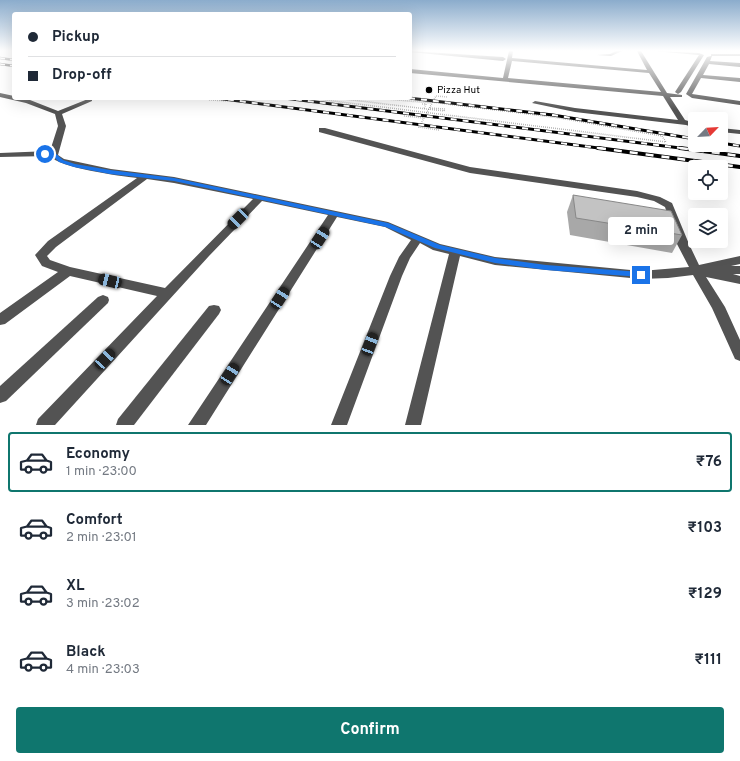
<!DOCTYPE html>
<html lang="en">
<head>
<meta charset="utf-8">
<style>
  :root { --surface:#fff; --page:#f2f2f3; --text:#1f2937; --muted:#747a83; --line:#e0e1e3; --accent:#0f766e }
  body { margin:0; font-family:Overpass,sans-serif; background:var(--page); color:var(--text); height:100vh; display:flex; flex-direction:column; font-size:15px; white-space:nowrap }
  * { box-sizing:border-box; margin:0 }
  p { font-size:13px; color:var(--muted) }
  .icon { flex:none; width:22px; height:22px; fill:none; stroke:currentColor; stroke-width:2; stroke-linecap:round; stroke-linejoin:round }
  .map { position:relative; height:425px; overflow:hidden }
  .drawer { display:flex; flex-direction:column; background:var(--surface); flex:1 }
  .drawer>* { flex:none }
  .hud { position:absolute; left:12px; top:12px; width:400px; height:88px; border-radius:4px; box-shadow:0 4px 16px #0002; display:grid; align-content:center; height:88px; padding:0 16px; background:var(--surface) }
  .needle { width:26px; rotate:65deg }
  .buttons { position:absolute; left:688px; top:112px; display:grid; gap:8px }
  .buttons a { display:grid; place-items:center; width:40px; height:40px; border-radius:4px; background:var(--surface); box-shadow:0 4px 16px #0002; font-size:20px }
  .end { position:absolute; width:18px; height:18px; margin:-9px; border:5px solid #1a73e8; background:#fff; box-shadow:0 0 0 2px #fff }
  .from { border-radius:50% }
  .bubble { position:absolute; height:28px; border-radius:4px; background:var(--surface); box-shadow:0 4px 16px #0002; font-size:13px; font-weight:700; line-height:28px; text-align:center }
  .car { position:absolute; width:12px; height:24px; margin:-12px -6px; border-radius:5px; box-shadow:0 0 3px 1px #0007; background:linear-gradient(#222 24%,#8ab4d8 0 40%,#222 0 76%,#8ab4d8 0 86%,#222 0) }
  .hud b { display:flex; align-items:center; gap:14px; height:38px; font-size:15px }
  .hud b+b { border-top:1px solid var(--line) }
  .hud i { width:10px; height:10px; background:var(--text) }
  ul { padding:7px 0 0; list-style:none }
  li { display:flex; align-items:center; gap:12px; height:60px; margin:0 8px 6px; padding:0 8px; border:2px solid transparent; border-radius:4px }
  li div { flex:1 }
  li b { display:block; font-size:15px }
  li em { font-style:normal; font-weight:700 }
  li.active { border-color:var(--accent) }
  li>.icon { width:36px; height:36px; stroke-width:1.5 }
  .cta { display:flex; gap:8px; margin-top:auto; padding:8px 16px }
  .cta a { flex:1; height:46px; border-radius:4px; background:var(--accent); color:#fff; font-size:16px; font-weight:700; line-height:46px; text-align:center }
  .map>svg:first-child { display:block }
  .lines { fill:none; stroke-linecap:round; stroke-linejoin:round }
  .path { stroke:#757575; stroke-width:1.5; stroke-dasharray:0.5 1.5; stroke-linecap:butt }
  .minor { fill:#535353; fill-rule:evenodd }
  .rail-far2-casing { stroke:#000; stroke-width:2.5 }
  .rail-far1-casing { stroke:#000; stroke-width:3 }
  .rail-casing { stroke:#000; stroke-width:4 }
  .rail-far2 { stroke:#fff; stroke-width:1.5; stroke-dasharray:5; stroke-linecap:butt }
  .rail-far1 { stroke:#fff; stroke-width:2; stroke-dasharray:6; stroke-linecap:butt }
  .rail { stroke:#fff; stroke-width:2.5; stroke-dasharray:8; stroke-linecap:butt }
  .wall { fill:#a8a8a8 }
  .building { fill:#c3c3c3; stroke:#888 }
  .route { fill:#1a73e8 }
  .poi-dot { fill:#000; stroke:#fff; stroke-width:1.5 }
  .labels { text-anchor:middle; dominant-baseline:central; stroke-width:4; stroke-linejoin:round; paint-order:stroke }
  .far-poi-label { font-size:10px; fill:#000; stroke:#fff; text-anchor:start }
</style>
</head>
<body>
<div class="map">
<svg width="740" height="425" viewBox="0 0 740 425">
  <rect width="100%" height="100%" fill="#fff"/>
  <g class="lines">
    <g class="path">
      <path d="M309 98 666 142"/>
      <path d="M335 98 444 111 445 109"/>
      <path d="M375 98 431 103"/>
      <path d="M399 98 560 118 662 136 666 142"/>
      <path d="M209 100 229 101"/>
      <path d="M422 104H426L424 109"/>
      <path d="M430 108 445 109"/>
      <path d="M404 116 424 118"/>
      <path d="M439 130 419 127 436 96 448 97"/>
    </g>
    <g class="minor">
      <path d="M410 51 503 57 506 59 503 61 410 52Z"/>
      <path d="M509 51H513L512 58 647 70 637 51H641L667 93 682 95V97H670L685 120 695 123V128L686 125 575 112 532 103 535 101 575 108 678 120 663 96 410 73V69L503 78ZM512 61 649 73 661 92 508 78Z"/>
      <path d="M616 51H622L611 56 597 55 610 54Z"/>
      <path d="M654 51 699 53 704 55 681 92 678 94 675 92 699 55Z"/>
      <path d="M711 54H740V56H712L710 61 740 63V67L709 64 703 75 740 78V82L701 78 692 94 740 101V105L692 98 686 94 707 57 711 56Z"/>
      <path d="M0 93 14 96V98L30 100 58 111 88 99H92V101L62 114 66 126 58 155 64 159 111 169 174 177 388 222 440 244 495 257 641 271 689 267 677 244 665 207 654 201 637 197 470 173 319 132V128H325L470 167 637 191 660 197 672 203 689 244 699 265 740 256V264L731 266H740V274H733L740 276V284L706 277 725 307 740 340V361L735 359 712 308 693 275 668 278 641 279 495 265 460 256 421 425H405L449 254 433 250 420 243 410 258 402 276 347 425H331L390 276 399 257 411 240 385 227 337 217 206 425H188L328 215 262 201 209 256 55 425H36L38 419 157 296 70 276 5 324 0 325V313L58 272 42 266 35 255 48 241 137 178C120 176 59 168 50 156L0 157V153L50 151 58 126 55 114 26 103 0 97ZM147 179 174 183 253 199 165 288 70 267 50 260 47 256 56 247Z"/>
      <path d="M721 128 740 130V134L721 132Z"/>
      <path d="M103 295 108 297 109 300 108 303 6 401 0 403V386L98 297Z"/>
      <path d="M214 305 219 306 221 310 219 314 134 425H116L118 419 209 306Z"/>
    </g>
    <defs>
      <g id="rail-far2">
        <path d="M0 58 14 60"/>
        <path d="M0 64 14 66"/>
      </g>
      <g id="rail-far1">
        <path d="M216 98 606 149"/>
        <path d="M284 98 688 149"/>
        <path d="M409 98 553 115 695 139"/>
        <path d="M721 143 740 146"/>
      </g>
      <g id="rail">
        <path d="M598 148 740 167"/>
        <path d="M680 148 740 156"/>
      </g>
    </defs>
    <use href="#rail-far2" class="rail-far2-casing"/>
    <use href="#rail-far1" class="rail-far1-casing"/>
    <use href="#rail" class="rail-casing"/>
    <use href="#rail-far2" class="rail-far2"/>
    <use href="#rail-far1" class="rail-far1"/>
    <use href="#rail" class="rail"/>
  </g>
  <path class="wall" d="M573 195 682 235 672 253 570 235 567 212Z"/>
  <path class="building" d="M573 195 671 211 682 235 576 218Z"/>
  <linearGradient id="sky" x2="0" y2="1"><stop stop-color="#8baccc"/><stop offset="0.46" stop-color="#fff"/><stop offset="1" stop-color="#fff" stop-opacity="0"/></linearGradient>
  <rect width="740" height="110" fill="url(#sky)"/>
  <path class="route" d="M54 152 63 160 75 164 110 170 174 178 388 223 440 245 495 258 546 265 641 272 645 275 641 277 546 270 495 263 435 248 386 227 174 181 110 174 74 167 59 162 52 155 42 154Z"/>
  <circle class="poi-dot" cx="429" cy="90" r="4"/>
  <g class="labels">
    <g class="far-poi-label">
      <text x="437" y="90">Pizza Hut</text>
    </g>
  </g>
</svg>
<div class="buttons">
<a><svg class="needle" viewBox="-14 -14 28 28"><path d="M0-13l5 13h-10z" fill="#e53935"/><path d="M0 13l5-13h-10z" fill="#747a83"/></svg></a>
<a><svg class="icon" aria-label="locate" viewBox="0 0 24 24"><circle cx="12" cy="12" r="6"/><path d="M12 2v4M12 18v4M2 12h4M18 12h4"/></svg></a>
<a><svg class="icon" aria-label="layers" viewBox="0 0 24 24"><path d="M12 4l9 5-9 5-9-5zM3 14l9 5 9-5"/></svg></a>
</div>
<i class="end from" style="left:45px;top:154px"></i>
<i class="end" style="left:641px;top:275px"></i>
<div class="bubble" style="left:608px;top:217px;width:66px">2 min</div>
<i class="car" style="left:238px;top:219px;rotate:225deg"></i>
<i class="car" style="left:320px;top:238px;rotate:33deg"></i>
<i class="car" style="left:110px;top:281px;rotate:283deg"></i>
<i class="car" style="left:280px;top:298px;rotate:33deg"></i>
<i class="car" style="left:370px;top:344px;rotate:21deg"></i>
<i class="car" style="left:105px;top:359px;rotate:43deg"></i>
<i class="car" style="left:230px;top:374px;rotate:33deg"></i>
<div class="hud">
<b><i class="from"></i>Pickup</b>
<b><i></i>Drop-off</b>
</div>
</div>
<section class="drawer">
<ul>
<li class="active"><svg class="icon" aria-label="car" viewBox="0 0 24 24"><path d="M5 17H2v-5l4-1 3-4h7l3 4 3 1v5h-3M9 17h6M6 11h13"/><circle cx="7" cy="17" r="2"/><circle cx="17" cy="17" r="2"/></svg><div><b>Economy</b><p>1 min · 23:00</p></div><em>₹76</em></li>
<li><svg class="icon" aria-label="car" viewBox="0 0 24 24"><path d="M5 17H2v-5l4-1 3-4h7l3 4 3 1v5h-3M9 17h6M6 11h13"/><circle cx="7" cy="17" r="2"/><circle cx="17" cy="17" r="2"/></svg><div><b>Comfort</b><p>2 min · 23:01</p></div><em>₹103</em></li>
<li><svg class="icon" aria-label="car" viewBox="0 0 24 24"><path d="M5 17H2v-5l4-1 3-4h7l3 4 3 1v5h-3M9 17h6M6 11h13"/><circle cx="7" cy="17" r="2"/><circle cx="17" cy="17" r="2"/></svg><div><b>XL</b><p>3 min · 23:02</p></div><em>₹129</em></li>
<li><svg class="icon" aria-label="car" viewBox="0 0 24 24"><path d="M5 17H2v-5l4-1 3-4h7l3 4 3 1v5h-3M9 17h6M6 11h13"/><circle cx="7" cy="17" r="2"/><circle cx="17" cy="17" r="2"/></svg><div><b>Black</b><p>4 min · 23:03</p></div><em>₹111</em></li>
</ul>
<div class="cta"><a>Confirm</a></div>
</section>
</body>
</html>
